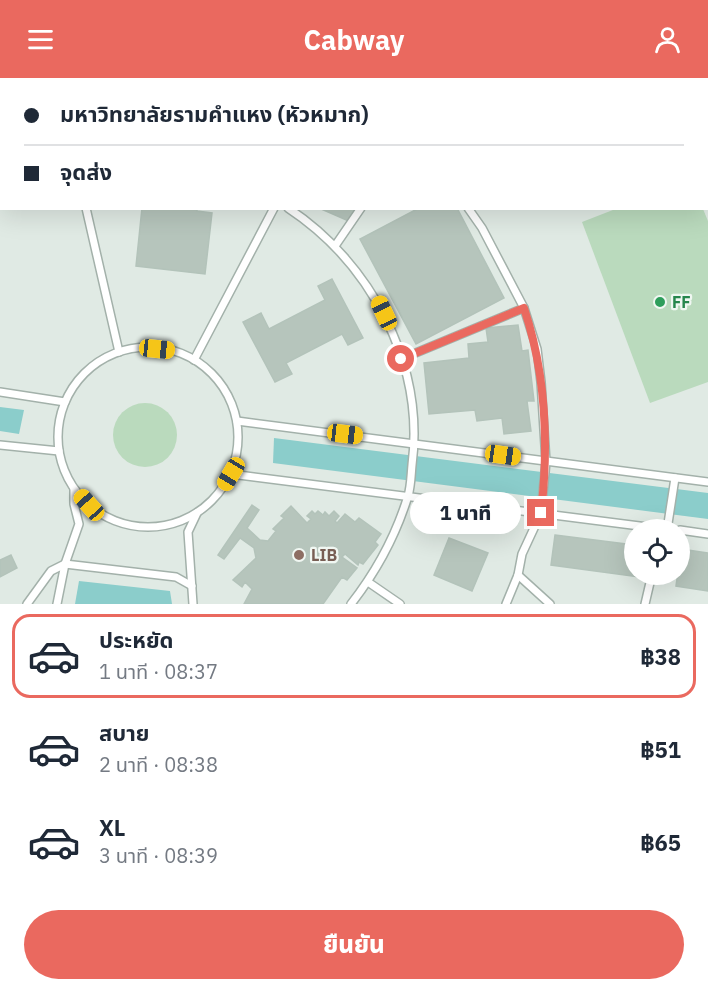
<!DOCTYPE html>
<html lang="th">
<head>
<meta charset="utf-8">
<style>
  :root { --surface:#fff; --page:#f2f2f3; --text:#1f2937; --muted:#747a83; --line:#e0e1e3; --accent:#ea695f }
  body { margin:0; font-family:"IBM Plex Sans","Noto Sans Thai",sans-serif; background:var(--page); color:var(--text); height:100vh; display:flex; flex-direction:column; font-size:22px; white-space:nowrap }
  * { box-sizing:border-box; margin:0 }
  p { font-size:20px; color:var(--muted) }
  .icon { flex:none; width:33px; height:33px; fill:none; stroke:currentColor; stroke-width:2; stroke-linecap:round; stroke-linejoin:round }
  .map { position:relative; height:526px; overflow:hidden }
  .drawer { display:flex; flex-direction:column; background:var(--surface); flex:1 }
  .drawer>* { flex:none }
  .banner { position:absolute; left:0px; top:0px; width:708px; height:132px; box-shadow:0 6px 24px #0002; display:grid; align-content:center; height:132px; padding:0 24px; background:var(--surface) }
  .tools { position:absolute; left:624px; top:441px; display:grid; gap:12px }
  .tools a { display:grid; place-items:center; width:66px; height:66px; border-radius:50%; background:var(--surface); box-shadow:0 6px 24px #0002; font-size:30px }
  .end { position:absolute; width:27px; height:27px; margin:-14px; border:8px solid #ea695f; background:#fff; box-shadow:0 0 0 3px #fff }
  .from { border-radius:50% }
  .bubble { position:absolute; height:42px; border-radius:21px; background:var(--surface); box-shadow:0 6px 24px #0002; font-size:20px; font-weight:800; line-height:42px; text-align:center }
  .car { position:absolute; width:18px; height:36px; margin:-18px -9px; border-radius:8px; box-shadow:0 0 4px 2px #0007; background:linear-gradient(#f5c518 24%,#345 0 40%,#f5c518 0 76%,#345 0 86%,#f5c518 0) }
  .banner b { display:flex; align-items:center; gap:21px; height:57px; font-size:22px }
  .banner b+b { border-top:2px solid var(--line) }
  .banner i { width:15px; height:15px; background:var(--text) }
  ul { padding:10px 0 0; list-style:none }
  li { display:flex; align-items:center; gap:18px; height:84px; margin:0 12px 9px; padding:0 12px; border:3px solid transparent; border-radius:18px }
  li div { flex:1 }
  li b { display:block; font-size:22px }
  li em { font-style:normal; font-weight:800 }
  li.current { border-color:var(--accent) }
  li>.icon { width:54px; height:54px; stroke-width:1.5 }
  .primary-button { display:flex; gap:12px; margin-top:auto; padding:12px 24px }
  .primary-button a { flex:1; height:69px; border-radius:36px; background:var(--accent); color:#fff; font-size:24px; font-weight:800; line-height:69px; text-align:center }
  header { display:flex; justify-content:space-between; align-items:center; height:78px; padding:0 24px; background:var(--accent); color:#fff; font-size:27px; font-weight:800 }
  .map>svg:first-child { display:block }
  .green { fill:#badabd }
  .water { fill:#8bcdcb }
  .building { fill:#b6c5bc; stroke:#b3c3ba; stroke-width:1.5 }
  .lines { fill:none; stroke-linecap:round; stroke-linejoin:round }
  .lane-casing { stroke:#a3b1aa; stroke-width:10 }
  .lane { stroke:#fff; stroke-width:7 }
  .route { stroke:#ea695f; stroke-width:8 }
  .leisure-dot { fill:#2e9e5b; stroke:#f0f7f2; stroke-width:2 }
  .education-dot { fill:#8d6e63; stroke:#f0f7f2; stroke-width:2 }
  .labels { text-anchor:middle; dominant-baseline:central; stroke-width:4.5; stroke-linejoin:round; paint-order:stroke }
  .leisure-label { font-size:16px; font-weight:bold; fill:#27864d; stroke:#f0f7f2; text-anchor:start }
  .education-label { font-size:16px; font-weight:bold; fill:#785e54; stroke:#f0f7f2; text-anchor:start }
</style>
</head>
<body>
<header><svg class="icon" aria-label="menu" viewBox="0 0 24 24"><path d="M4 6h16M4 12h16M4 18h16"/></svg>Cabway<svg class="icon" aria-label="person" viewBox="0 0 24 24"><circle cx="12" cy="8" r="4"/><path d="M4 21q1-7 8-7t8 7"/></svg></header>
<div class="map">
<svg width="708" height="526" viewBox="0 0 708 526">
  <rect width="100%" height="100%" fill="#e0eae4"/>
  <g class="green">
    <path d="M618 130 703 131 708 143V304L650 325 582 144Z"/>
    <circle cx="145" cy="357" r="32"/>
  </g>
  <g class="water">
    <path d="M0 329 24 332 19 356 0 353Z"/>
    <path d="M274 360 708 415V441L273 385Z"/>
    <path d="M79 503 170 513 172 526H75Z"/>
  </g>
  <g class="building">
    <rect x="0" y="23" width="2" height="70"/>
    <path d="M142 130H197V133L212 135 205 196 136 188Z"/>
    <path d="M319 130H357L351 144Z"/>
    <path d="M419 130H457L504 220 416 266 360 161Z"/>
    <path d="M332 201 363 260 348 267 342 256 286 285 292 296 275 304 243 244 261 235 269 251 325 222 318 208Z"/>
    <path d="M518 247 522 273 528 272 534 323H527L531 353 504 356 502 340 477 343 475 332 429 336 424 285 469 280 468 266 488 264 486 250Z"/>
    <path d="M252 427 259 432 247 450 260 462 268 463 276 453 273 451 284 440 281 438 291 428 307 445 311 441 307 438 312 433 315 436 318 433 323 437 325 434 329 438 334 433 339 438 335 443 337 445 345 436 355 444 359 440 381 456 375 464 378 467 363 486 359 484 358 487 345 476 342 479 357 490 347 502 342 499 323 526H244L252 511 245 504 242 509 233 502 256 480 254 470 240 460 224 481 218 477Z"/>
    <path d="M555 457 634 467V496H639V499L551 487Z"/>
    <path d="M449 460 488 475 472 513 434 497Z"/>
    <path d="M681 471 708 475V513L676 508Z"/>
    <path d="M11 477 17 490 0 499V482Z"/>
  </g>
  <g class="lines">
    <defs>
      <g id="lane">
        <path d="M49 0 50 2"/>
        <path d="M256 0 289 2"/>
        <path d="M333 2V0"/>
        <path d="M0 17 2 18"/>
        <path d="M706 27H708"/>
        <path d="M86 130 119 274"/>
        <path d="M288 130C371 185 425 286 412 387 411 397 411 408 408 418 396 457 376 494 351 526"/>
        <path d="M468 130 482 150 524 230 537 271 541 304 546 384 541 435 522 476 518 497 506 526"/>
        <path d="M335 168 361 130"/>
        <circle cx="148" cy="359" r="90"/>
        <path d="M401 281 524 230"/>
        <path d="M194 282 274 130"/>
        <path d="M0 314 65 324"/>
        <path d="M237 343 708 404"/>
        <path d="M0 367 59 373"/>
        <path d="M231 396 671 452"/>
        <path d="M667 452 675 400"/>
        <path d="M680 452 708 456"/>
        <path d="M518 497 550 526"/>
        <path d="M368 504 400 526"/>
        <path d="M27 526 51 493 65 486 176 499 192 508"/>
        <path d="M57 526 65 486 79 446 74 426V411"/>
        <path d="M193 526 188 454 197 435"/>
        <path d="M645 526 652 496"/>
      </g>
    </defs>
    <use href="#lane" class="lane-casing"/>
    <use href="#lane" class="lane"/>
  </g>
  <g class="lines">
    <path class="route" d="M401 281 524 230C546 296 549 366 541 435"/>
  </g>
  <circle class="leisure-dot" cx="660" cy="224" r="6"/>
  <circle class="education-dot" cx="299" cy="477" r="6"/>
  <g class="labels">
    <g class="leisure-label">
      <text x="672" y="224">FF</text>
    </g>
    <g class="education-label">
      <text x="311" y="477">LIB</text>
    </g>
  </g>
</svg>
<div class="tools">
<a><svg class="icon" aria-label="locate" viewBox="0 0 24 24"><circle cx="12" cy="12" r="6"/><path d="M12 2v4M12 18v4M2 12h4M18 12h4"/></svg></a>
</div>
<i class="end from" style="left:401px;top:281px"></i>
<i class="end" style="left:541px;top:435px"></i>
<div class="bubble" style="left:410px;top:414px;width:111px">1 นาที</div>
<i class="car" style="left:384px;top:235px;rotate:335deg"></i>
<i class="car" style="left:157px;top:271px;rotate:96deg"></i>
<i class="car" style="left:345px;top:356px;rotate:97deg"></i>
<i class="car" style="left:503px;top:377px;rotate:98deg"></i>
<i class="car" style="left:231px;top:396px;rotate:211deg"></i>
<i class="car" style="left:89px;top:427px;rotate:318deg"></i>
<div class="banner">
<b><i class="from"></i>มหาวิทยาลัยรามคำแหง (หัวหมาก)</b>
<b><i></i>จุดส่ง</b>
</div>
</div>
<section class="drawer">
<ul>
<li class="current"><svg class="icon" aria-label="car" viewBox="0 0 24 24"><path d="M5 17H2v-5l4-1 3-4h7l3 4 3 1v5h-3M9 17h6M6 11h13"/><circle cx="7" cy="17" r="2"/><circle cx="17" cy="17" r="2"/></svg><div><b>ประหยัด</b><p>1 นาที · 08:37</p></div><em>฿38</em></li>
<li><svg class="icon" aria-label="car" viewBox="0 0 24 24"><path d="M5 17H2v-5l4-1 3-4h7l3 4 3 1v5h-3M9 17h6M6 11h13"/><circle cx="7" cy="17" r="2"/><circle cx="17" cy="17" r="2"/></svg><div><b>สบาย</b><p>2 นาที · 08:38</p></div><em>฿51</em></li>
<li><svg class="icon" aria-label="car" viewBox="0 0 24 24"><path d="M5 17H2v-5l4-1 3-4h7l3 4 3 1v5h-3M9 17h6M6 11h13"/><circle cx="7" cy="17" r="2"/><circle cx="17" cy="17" r="2"/></svg><div><b>XL</b><p>3 นาที · 08:39</p></div><em>฿65</em></li>
</ul>
<div class="primary-button"><a>ยืนยัน</a></div>
</section>
</body>
</html>
